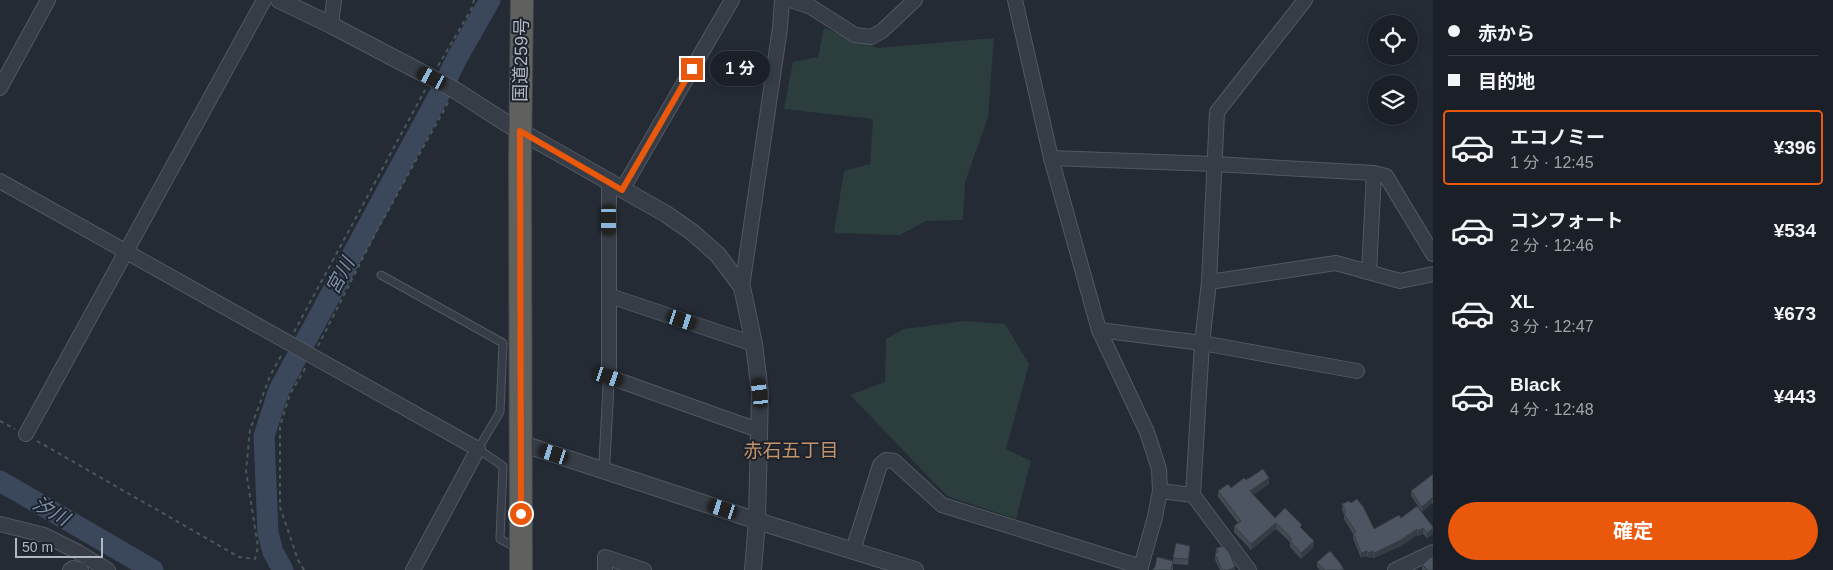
<!DOCTYPE html>
<html lang="ja">
<head>
<meta charset="utf-8">
<style>
  :root { --surface:#1b2028; --page:#282d34; --text:#f1f3f6; --muted:#a0a3a8; --line:#393e45; --accent:#ea580c }
  body { margin:0; font-family:Arial,"Noto Sans JP",sans-serif; background:var(--page); color:var(--text); height:100vh; display:flex; flex-direction:column; font-size:19px; white-space:nowrap }
  * { box-sizing:border-box; margin:0 }
  p { font-size:16px; color:var(--muted) }
  .icon { flex:none; width:28px; height:28px; fill:none; stroke:currentColor; stroke-width:2; stroke-linecap:round; stroke-linejoin:round }
  .map { position:relative; flex:1; overflow:hidden }
  .sheet { display:flex; flex-direction:column; background:var(--surface); width:400px }
  .sheet>* { flex:none }
  .banner { display:grid; align-content:center; height:110px; padding:0 15px; background:var(--surface) }
  .controls { position:absolute; left:1368px; top:15px; display:grid; gap:10px }
  .controls a { display:grid; place-items:center; width:50px; height:50px; border-radius:50%; background:var(--surface); box-shadow:0 2px 8px #0003,0 0 0 1px var(--line); font-size:25px }
  .scale { position:absolute; left:15px; bottom:12px; width:88px; box-sizing:border-box; padding-left:5px; border:2px solid #b2b8c2; border-top:0; font-size:14px; line-height:18px; white-space:nowrap; color:#b2b8c2; -webkit-text-stroke:4px #1c222b; paint-order:stroke }
  .end { position:absolute; width:22px; height:22px; margin:-11px; border:6px solid #ea580c; background:#fff; box-shadow:0 0 0 2px #fff }
  .from { border-radius:50% }
  .bubble { position:absolute; height:35px; border-radius:18px; background:var(--surface); box-shadow:0 2px 8px #0003,0 0 0 1px var(--line); font-size:16px; font-weight:700; line-height:35px; text-align:center }
  .car { position:absolute; width:15px; height:30px; margin:-15px -8px; border-radius:6px; box-shadow:0 0 4px 1px #0007; background:linear-gradient(#222 24%,#8ab4d8 0 40%,#222 0 76%,#8ab4d8 0 86%,#222 0) }
  .banner b { display:flex; align-items:center; gap:18px; height:48px; font-size:19px }
  .banner b+b { border-top:1px solid var(--line) }
  .banner i { width:12px; height:12px; background:var(--text) }
  ul { padding:0; list-style:none }
  li { display:flex; align-items:center; gap:15px; height:75px; margin:0 10px 8px; padding:0 5px; border:2px solid transparent; border-radius:5px }
  li div { flex:1 }
  li b { display:block; font-size:19px }
  li em { font-style:normal; font-weight:700 }
  li.selected { border-color:var(--accent) }
  li>.icon { width:45px; height:45px; stroke-width:1.5 }
  .primary-button { display:flex; gap:10px; margin-top:auto; padding:10px 15px }
  .primary-button a { flex:1; height:58px; border-radius:30px; background:var(--accent); color:#fff; font-size:20px; font-weight:700; line-height:58px; text-align:center }
  main { display:flex; flex:1; min-height:0 }
  .map>svg:first-child { display:block }
  .green { fill:#2c3d3d }
  .lines { fill:none; stroke-linecap:round; stroke-linejoin:round }
  .river { stroke:#3b485c; stroke-width:21 }
  .service-casing { stroke:#525861; stroke-width:9 }
  .pedestrian-casing { stroke:#525861; stroke-width:12 }
  .minor-casing { stroke:#525861; stroke-width:16 }
  .tertiary-casing { stroke:#525861; stroke-width:18 }
  .trunk-casing { stroke:#424851; stroke-width:24 }
  .path { stroke:#4a585a; stroke-width:2; stroke-dasharray:4 4; stroke-linecap:butt }
  .service { stroke:#373d46; stroke-width:7 }
  .pedestrian { stroke:#373d46; stroke-width:10 }
  .minor { stroke:#373d46; stroke-width:14 }
  .tertiary { stroke:#373d46; stroke-width:16 }
  .trunk { stroke:#60605e; stroke-width:22 }
  .wall { fill:#414953 }
  .shaded-wall { fill:#353c44 }
  .building { fill:#4c5561; stroke:#353c44 }
  .route { stroke:#ea580c; stroke-width:6 }
  .labels { text-anchor:middle; dominant-baseline:central; stroke-width:4; stroke-linejoin:round; paint-order:stroke }
  .street-label { font-size:18px; fill:#b2b8c2; stroke:#1c222b }
  .water-label { font-size:19px; font-style:italic; fill:#7d8ea7; stroke:#1c222b }
  .neighbourhood-label { font-size:19px; fill:#c4936b; stroke:#1c222b }
</style>
</head>
<body>
<main>
<div class="map">
<svg width="1433" height="570" viewBox="0 0 1433 570">
  <rect width="100%" height="100%" fill="#242b35"/>
  <g class="green">
    <path d="M824 28 878 48 994 38 988 117 965 182 963 220 926 221 900 235 834 233 844 171 870 164 873 119 784 109 793 62 818 57Z"/>
    <path d="M966 321 1005 324 1029 364 1006 449 1031 461 1016 519 947 496 850 395 885 382 886 339 904 329Z"/>
  </g>
  <g class="lines">
    <g class="river">
      <path d="M0 481 153 570"/>
      <path d="M283 570 273 552 268 533 264 436 279 390 439 95 457 58 490 0"/>
    </g>
    <defs>
      <path id="service" d="M381 275 503 343 500 412 478 449 503 466 500 539 517 548"/>
      <path id="pedestrian" d="M604 470 609 377"/>
      <g id="minor">
        <path d="M790 0 811 7 855 35 871 37 882 31 915 0"/>
        <path d="M1015 0 1051 158 1099 330 1147 432 1159 469 1160 491 1155 517 1140 570"/>
        <path d="M331 25 334 0"/>
        <path d="M0 88 48 0"/>
        <path d="M1051 158 1214 164 1374 173 1386 176 1433 254"/>
        <path d="M0 181 478 449 413 570"/>
        <path d="M609 182V377L758 430"/>
        <path d="M622 190 732 0"/>
        <path d="M1369 272 1374 173"/>
        <path d="M1209 282 1336 263 1400 281 1433 274"/>
        <path d="M742 287 780 28 782 0"/>
        <path d="M610 296 754 344"/>
        <path d="M1099 330 1202 343 1357 371"/>
        <path d="M26 434 264 0"/>
        <path d="M1160 491 1193 495"/>
        <path d="M0 524 44 535 78 552 108 570"/>
        <path d="M853 550 880 465 886 460 894 461 942 505 1141 567"/>
        <path d="M70 570 73 568 81 570"/>
        <path d="M605 570V557L644 570"/>
        <path d="M1249 570 1193 495 1202 343 1209 282 1217 112 1305 0"/>
        <path d="M1395 570 1433 552"/>
      </g>
      <g id="tertiary">
        <path d="M279 0 331 25 455 90 506 123 666 214 692 232 718 255 742 287 754 344 760 393 757 520 753 570"/>
        <path d="M520 443 770 525 915 570"/>
      </g>
      <path id="trunk" d="M521 570 520 159 522 0"/>
    </defs>
    <use href="#service" class="service-casing"/>
    <use href="#pedestrian" class="pedestrian-casing"/>
    <use href="#minor" class="minor-casing"/>
    <use href="#tertiary" class="tertiary-casing"/>
    <use href="#trunk" class="trunk-casing"/>
    <g class="path">
      <path d="M438 66 472 8 474 0"/>
      <path d="M294 332 425 90"/>
      <path d="M318 346 376 232 449 101"/>
      <path d="M0 421 15 429"/>
      <path d="M37 441 239 557 255 559 258 547 246 471 250 430 270 376 282 354"/>
      <path d="M304 570 298 560 280 507V426L290 394 306 367"/>
    </g>
    <use href="#service" class="service"/>
    <use href="#pedestrian" class="pedestrian"/>
    <use href="#minor" class="minor"/>
    <use href="#tertiary" class="tertiary"/>
    <use href="#trunk" class="trunk"/>
  </g>
  <g class="wall">
    <path d="M1433 474V504L1432 503 1422 512 1411 496V491Z"/>
    <path d="M1246 480 1269 484 1253 495 1275 518 1302 530 1314 547 1301 559 1290 547V542L1276 529 1251 550 1234 532V526L1238 523 1218 497V491L1231 488Z"/>
    <path d="M1342 504 1374 529 1401 518 1433 527V534L1427 538 1423 534 1418 536 1417 535 1401 546 1374 558 1373 557 1368 558 1367 556 1361 558 1353 539V534L1344 519V515L1342 510Z"/>
    <path d="M1216 548 1235 570H1220L1215 560Z"/>
    <path d="M1190 552 1188 565 1173 564V570H1152L1173 561V558Z"/>
    <path d="M1317 562 1344 570H1320L1317 567Z"/>
    <path d="M1422 565 1433 570H1422Z"/>
  </g>
  <g class="shaded-wall">
    <path d="M1269 478V484L1250 497V491Z"/>
    <path d="M1432 498V503L1422 512V507Z"/>
    <path d="M1276 523V529L1251 550V544Z"/>
    <path d="M1423 528V534L1418 536V531Z"/>
    <path d="M1433 528V534L1427 538V533Z"/>
    <path d="M1417 529V535L1401 546 1374 558V553Z"/>
    <path d="M1314 541V547L1301 559V553Z"/>
    <path d="M1190 546V552L1188 565V559Z"/>
    <path d="M1367 551V556L1361 558V553Z"/>
    <path d="M1373 551V557L1368 558V553Z"/>
    <path d="M1235 567V570H1228Z"/>
  </g>
  <g class="building">
    <path d="M1263 469 1269 478 1250 491 1275 518 1285 508 1302 525 1300 527 1314 541 1301 553 1290 541 1292 539 1276 523 1251 544 1234 526 1241 521 1218 491 1228 484 1231 488 1244 478 1246 480Z"/>
    <path d="M1433 474V499L1432 498 1422 507 1411 491Z"/>
    <path d="M1357 499 1364 508 1374 529 1399 515 1401 518 1417 506 1433 527V528L1427 533 1423 528 1418 531 1417 529 1401 540 1374 553 1373 551 1368 553 1367 551 1361 553 1353 533 1356 532 1344 514 1346 512 1342 504 1349 501 1351 503Z"/>
    <path d="M1176 543 1190 546 1188 559 1173 558Z"/>
    <path d="M1224 546 1230 554 1235 567 1228 570H1222L1215 554 1218 552 1216 548Z"/>
    <path d="M1330 551 1340 563 1344 570H1324L1317 562Z"/>
    <path d="M1157 557 1173 561 1171 570H1152L1155 567Z"/>
    <path d="M1431 557H1433V570H1425L1427 569 1422 565Z"/>
  </g>
  <g class="lines">
    <path class="route" d="M521 514 520 131 622 190 692 69"/>
  </g>
  <g class="labels">
    <g class="street-label">
      <text transform="translate(521 60) rotate(-89)">国道259号</text>
    </g>
    <g class="water-label">
      <text transform="translate(340 276) rotate(-62)">宮川</text>
      <text transform="translate(51 511) rotate(30)">汐川</text>
    </g>
    <g class="neighbourhood-label">
      <text x="791" y="450">赤石五丁目</text>
    </g>
  </g>
</svg>
<div class="controls">
<a><svg class="icon" aria-label="locate" viewBox="0 0 24 24"><circle cx="12" cy="12" r="6"/><path d="M12 2v4M12 18v4M2 12h4M18 12h4"/></svg></a>
<a><svg class="icon" aria-label="layers" viewBox="0 0 24 24"><path d="M12 4l9 5-9 5-9-5zM3 14l9 5 9-5"/></svg></a>
</div>
<div class="scale">50 m</div>
<i class="end from" style="left:521px;top:514px"></i>
<i class="end" style="left:692px;top:69px"></i>
<div class="bubble" style="left:710px;top:51px;width:60px">1 分</div>
<i class="car" style="left:432px;top:78px;rotate:298deg"></i>
<i class="car" style="left:609px;top:220px;rotate:180deg"></i>
<i class="car" style="left:682px;top:320px;rotate:108deg"></i>
<i class="car" style="left:609px;top:377px;rotate:109deg"></i>
<i class="car" style="left:760px;top:393px;rotate:353deg"></i>
<i class="car" style="left:554px;top:454px;rotate:288deg"></i>
<i class="car" style="left:723px;top:509px;rotate:288deg"></i>
</div>
<section class="sheet">
<div class="banner">
<b><i class="from"></i>赤から</b>
<b><i></i>目的地</b>
</div>
<ul>
<li class="selected"><svg class="icon" aria-label="car" viewBox="0 0 24 24"><path d="M5 17H2v-5l4-1 3-4h7l3 4 3 1v5h-3M9 17h6M6 11h13"/><circle cx="7" cy="17" r="2"/><circle cx="17" cy="17" r="2"/></svg><div><b>エコノミー</b><p>1 分 · 12:45</p></div><em>¥396</em></li>
<li><svg class="icon" aria-label="car" viewBox="0 0 24 24"><path d="M5 17H2v-5l4-1 3-4h7l3 4 3 1v5h-3M9 17h6M6 11h13"/><circle cx="7" cy="17" r="2"/><circle cx="17" cy="17" r="2"/></svg><div><b>コンフォート</b><p>2 分 · 12:46</p></div><em>¥534</em></li>
<li><svg class="icon" aria-label="car" viewBox="0 0 24 24"><path d="M5 17H2v-5l4-1 3-4h7l3 4 3 1v5h-3M9 17h6M6 11h13"/><circle cx="7" cy="17" r="2"/><circle cx="17" cy="17" r="2"/></svg><div><b>XL</b><p>3 分 · 12:47</p></div><em>¥673</em></li>
<li><svg class="icon" aria-label="car" viewBox="0 0 24 24"><path d="M5 17H2v-5l4-1 3-4h7l3 4 3 1v5h-3M9 17h6M6 11h13"/><circle cx="7" cy="17" r="2"/><circle cx="17" cy="17" r="2"/></svg><div><b>Black</b><p>4 分 · 12:48</p></div><em>¥443</em></li>
</ul>
<div class="primary-button"><a>確定</a></div>
</section>
</main>
</body>
</html>
